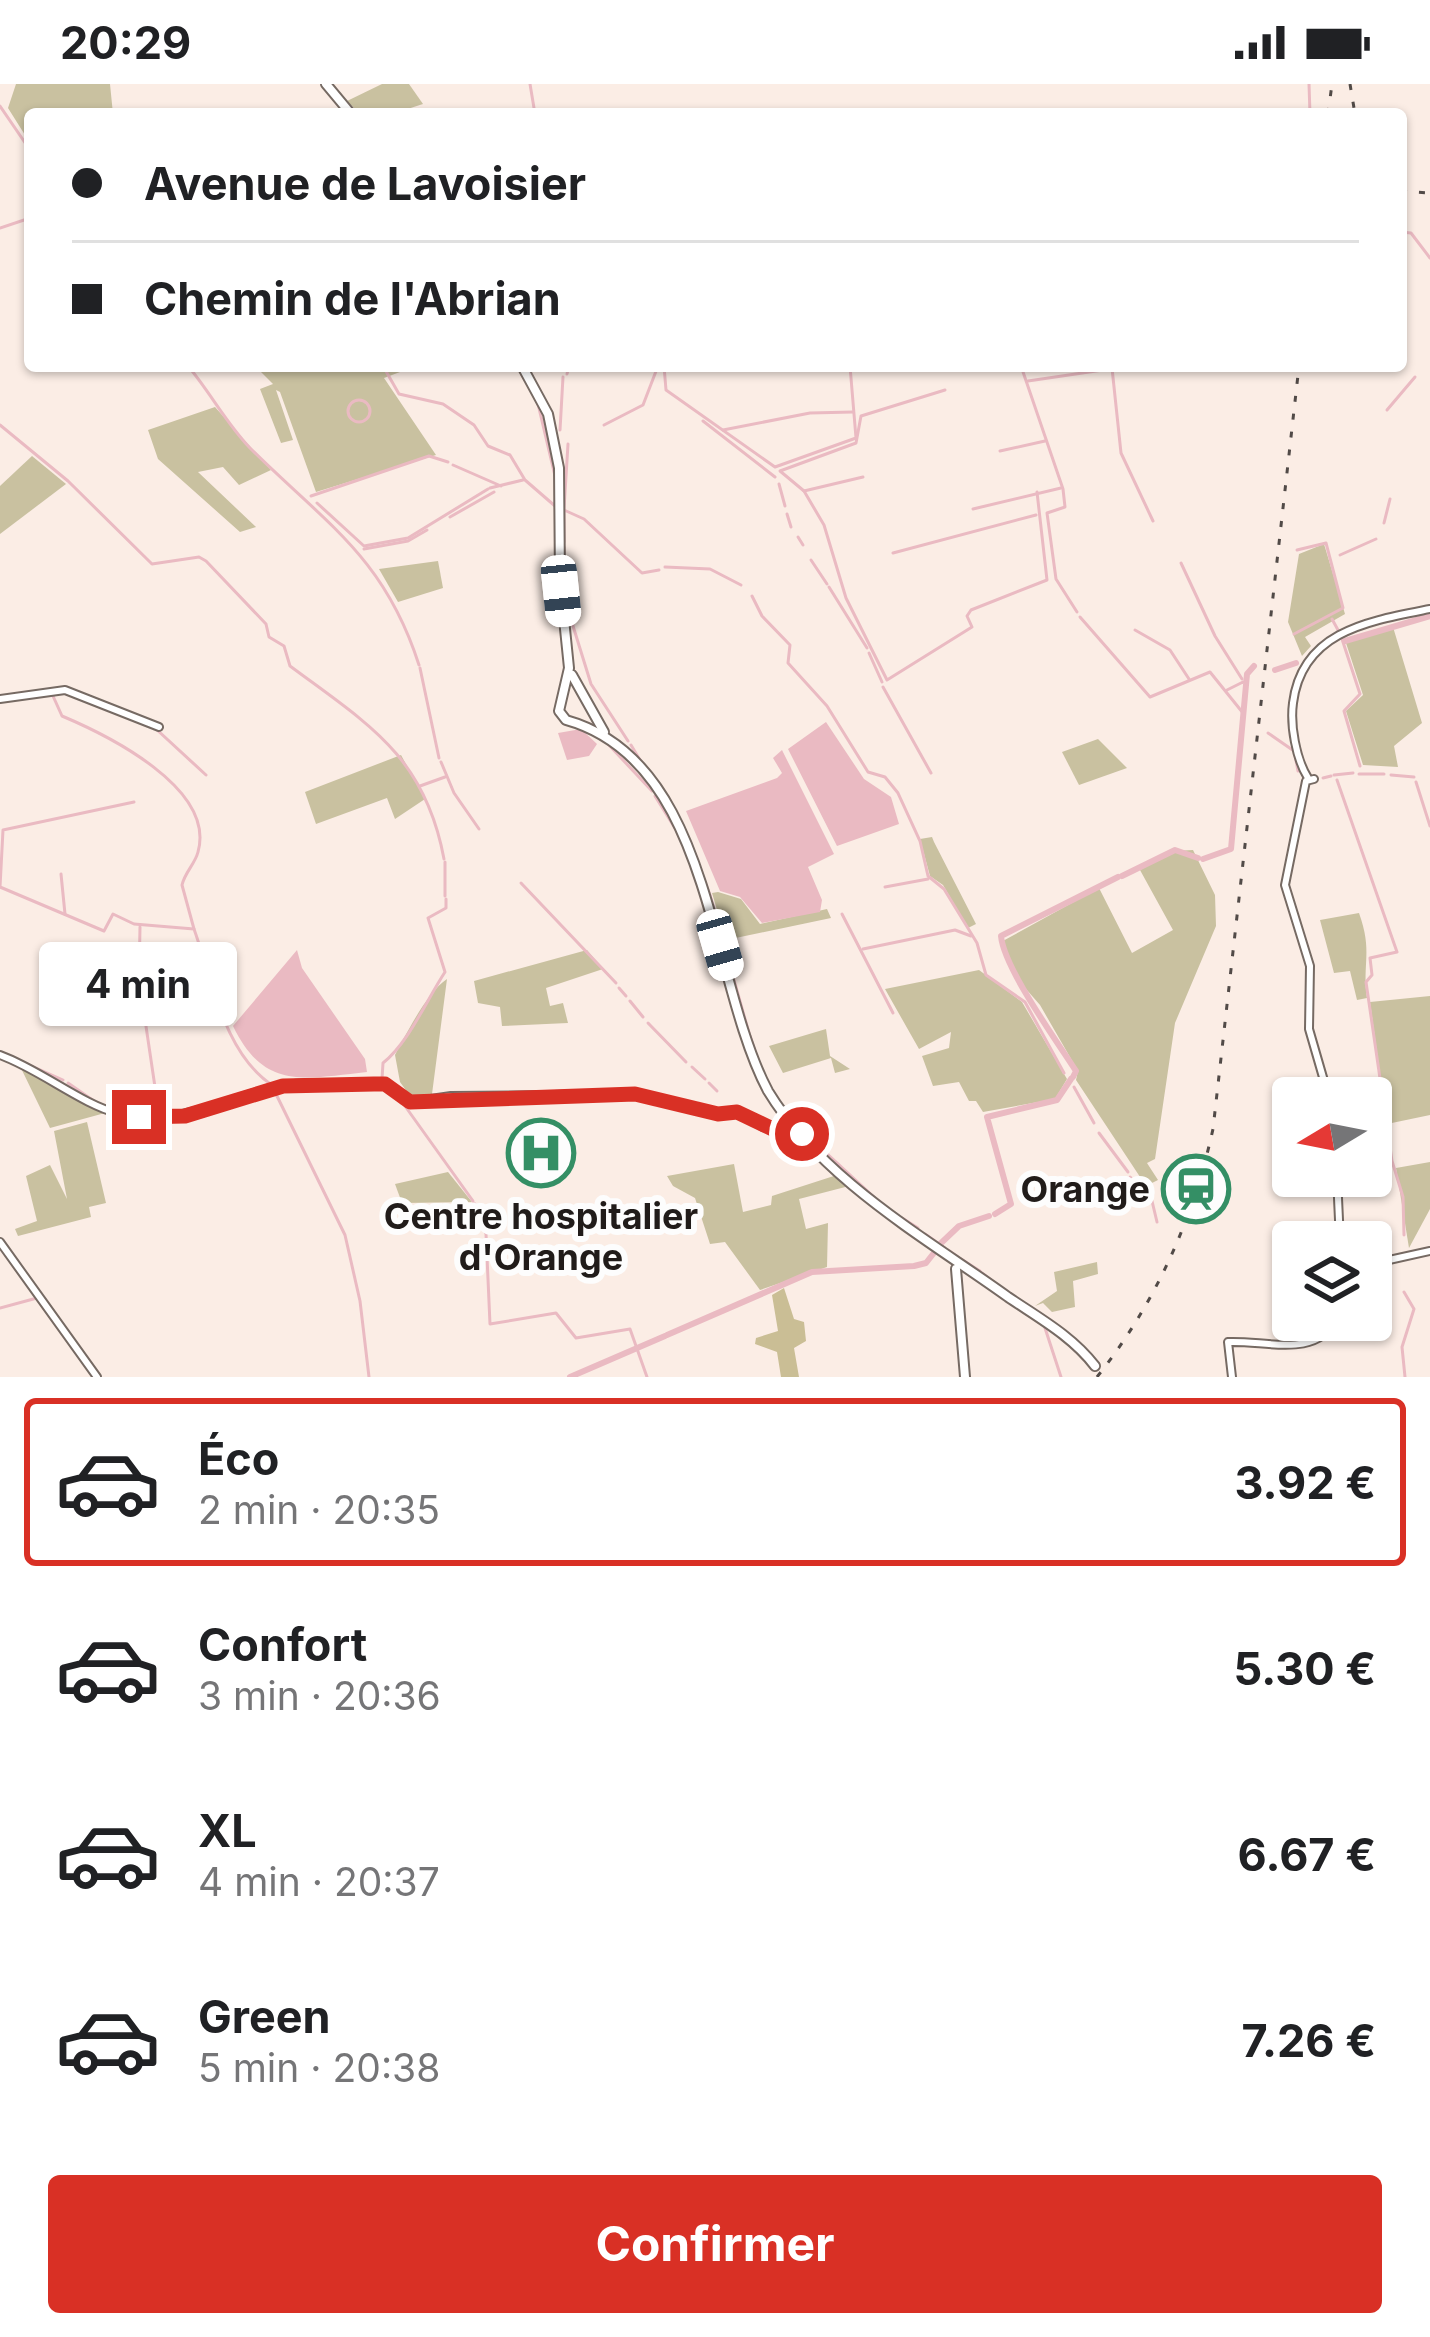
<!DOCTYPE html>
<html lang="fr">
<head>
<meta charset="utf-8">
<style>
  :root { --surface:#fff; --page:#f6f6f6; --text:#202124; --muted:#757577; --line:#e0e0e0; --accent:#d93025 }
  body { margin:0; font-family:Inter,sans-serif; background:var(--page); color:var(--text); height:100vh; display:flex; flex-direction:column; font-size:45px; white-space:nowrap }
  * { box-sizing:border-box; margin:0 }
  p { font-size:39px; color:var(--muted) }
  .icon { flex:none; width:66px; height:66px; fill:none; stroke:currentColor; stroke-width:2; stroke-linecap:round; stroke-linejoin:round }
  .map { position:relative; height:1293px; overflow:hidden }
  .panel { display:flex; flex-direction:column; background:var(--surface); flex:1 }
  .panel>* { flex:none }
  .top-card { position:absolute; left:24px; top:24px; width:1383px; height:264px; border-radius:12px; box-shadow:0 3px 9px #0004; display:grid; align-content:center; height:264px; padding:0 48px; background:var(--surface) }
  .needle { width:78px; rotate:260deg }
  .buttons { position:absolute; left:1272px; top:993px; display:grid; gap:24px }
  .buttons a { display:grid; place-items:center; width:120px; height:120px; border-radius:12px; background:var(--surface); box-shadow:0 3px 9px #0004; font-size:60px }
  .end { position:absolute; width:54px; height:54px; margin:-27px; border:15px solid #d93025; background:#fff; box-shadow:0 0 0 6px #fff }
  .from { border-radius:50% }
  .bubble { position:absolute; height:84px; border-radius:12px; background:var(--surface); box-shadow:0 3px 9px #0004; font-size:39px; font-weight:700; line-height:84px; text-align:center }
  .car { position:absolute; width:36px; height:72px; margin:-36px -18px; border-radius:15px; box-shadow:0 0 9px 3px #0007; background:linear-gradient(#fff 24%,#345 0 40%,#fff 0 76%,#345 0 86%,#fff 0) }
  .top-card b { display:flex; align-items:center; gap:42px; height:114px; font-size:45px }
  .top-card b+b { border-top:3px solid var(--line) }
  .top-card i { width:30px; height:30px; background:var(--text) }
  ul { padding:21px 0 0; list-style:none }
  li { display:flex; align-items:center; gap:36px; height:168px; margin:0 24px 18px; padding:0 24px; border:6px solid transparent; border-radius:12px }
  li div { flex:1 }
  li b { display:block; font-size:45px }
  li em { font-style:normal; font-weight:700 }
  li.selected { border-color:var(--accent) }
  li>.icon { width:108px; height:108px; stroke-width:1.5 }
  .cta { display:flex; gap:24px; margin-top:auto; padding:24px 48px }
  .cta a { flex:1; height:138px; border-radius:12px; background:var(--accent); color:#fff; font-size:48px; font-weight:700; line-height:138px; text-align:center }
  .status { display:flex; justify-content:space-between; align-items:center; height:84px; padding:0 60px; background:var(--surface); direction:ltr }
  .status svg { height:33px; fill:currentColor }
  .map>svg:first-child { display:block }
  .green { fill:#c9c1a0 }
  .forest { fill:#cabe95 }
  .water { fill:#eabac2 }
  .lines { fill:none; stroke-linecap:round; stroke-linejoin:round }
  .stream { stroke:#eabac2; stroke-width:3 }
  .canal { stroke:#eabac2; stroke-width:6 }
  .tertiary-casing { stroke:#766a63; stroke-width:10 }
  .secondary-casing { stroke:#766a63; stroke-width:12 }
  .tertiary { stroke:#fff; stroke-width:6 }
  .secondary { stroke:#fff; stroke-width:8 }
  .rail { stroke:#514a47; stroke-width:3; stroke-dasharray:6 12; stroke-linecap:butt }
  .route { stroke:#d93025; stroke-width:15 }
  .labels { text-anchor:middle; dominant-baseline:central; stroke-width:12; stroke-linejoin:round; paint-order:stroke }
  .poi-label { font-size:36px; font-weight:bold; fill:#211c1a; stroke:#fdfdfd; text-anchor:end }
</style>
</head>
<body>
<div class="status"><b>20:29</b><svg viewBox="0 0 49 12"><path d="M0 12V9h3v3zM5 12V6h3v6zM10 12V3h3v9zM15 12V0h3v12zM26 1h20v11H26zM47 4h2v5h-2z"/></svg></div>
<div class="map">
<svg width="1430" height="1293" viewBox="0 0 1430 1293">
  <rect width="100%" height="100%" fill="#fbede5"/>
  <g class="green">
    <path d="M16 0H110L113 30H30V59L8 24Z"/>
    <path d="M382 0H409L423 20 392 30H360L347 17Z"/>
    <path d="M255 282H416L384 294 436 371 316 408 280 308 276 306 293 356 281 359 260 305 273 300Z"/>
    <path d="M215 323 271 386 239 401 223 383 198 388 256 443 240 448 158 375 148 346Z"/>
    <path d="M32 372 66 400 0 450V402Z"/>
    <path d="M1324 460 1345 530 1305 553 1311 562 1302 572 1288 538 1299 470Z"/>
    <path d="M438 477 443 504 398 518 379 485Z"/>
    <path d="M1393 543 1422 639 1394 662 1398 683 1363 681 1346 627 1363 611 1346 559Z"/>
    <path d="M1098 655 1127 684 1079 701 1062 668Z"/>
    <path d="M401 671 425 715 395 735 387 714 316 740 305 708Z"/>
    <path d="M932 753 934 758 976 840 968 844 943 801 930 792 920 755Z"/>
    <path d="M1193 766 1215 811 1216 842 1175 939 1155 1075 1147 1079 1158 1096 1146 1102 1076 996 1078 987 1040 921 1019 897 1001 858 1099 804 1132 869 1173 846 1140 786 1174 767Z"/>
    <path d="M718 808 741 815 760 840 827 825 831 834 726 856 712 809Z"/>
    <path d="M1359 829C1373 868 1362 879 1367 914L1357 916 1350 887 1334 889 1320 836Z"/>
    <path d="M587 866 603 885 546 904 550 922 563 919 568 939 502 942 500 923 478 919 474 897Z"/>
    <path d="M979 886 1022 918 1067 995 1055 1015 983 1028 976 1017H969L959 998 933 1002 922 972 949 964 951 948 919 965 885 905Z"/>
    <path d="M447 895 432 1010 413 1016 400 998 395 971C406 950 428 907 447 895Z"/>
    <path d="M1430 912V1031L1387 1040 1370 918Z"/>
    <path d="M826 945 830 972 850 985 835 989 831 974 783 989 769 962Z"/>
    <path d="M19 980 93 1024 105 1029 50 1044Z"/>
    <path d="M87 1038 106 1119 89 1123 91 1133 18 1152 15 1145 37 1137 26 1092 50 1081 67 1115 54 1047Z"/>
    <path d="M1430 1078V1125L1409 1164 1396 1084Z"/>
    <path d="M734 1080 743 1128 771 1121 772 1112 840 1090 853 1101 799 1115 806 1145 828 1139 827 1183 760 1206 725 1158 710 1160 695 1114 673 1102 667 1092Z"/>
    <path d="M448 1088 472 1118 402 1119 395 1100Z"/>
    <path d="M1097 1178 1098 1190 1073 1197 1075 1223 1052 1228 1043 1219 1035 1222 1057 1207 1054 1188Z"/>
  </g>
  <path class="forest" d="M784 1204 794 1235 804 1238 806 1257 794 1264 799 1293H781L777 1268 755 1260 756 1254 778 1247 772 1211Z"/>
  <g class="water">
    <path d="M826 638 864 695 891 713 899 740 837 762 788 665Z"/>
    <path d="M581 645 597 660 589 672 567 676 558 649Z"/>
    <path d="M782 666 834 770 808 783 822 816 820 828 762 839 740 813 720 807 686 727 777 694 782 689 773 674Z"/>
    <path d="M297 866 302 884 365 975 367 988C302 995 264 1006 233 942Z"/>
  </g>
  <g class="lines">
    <g class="stream">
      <path d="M530 0 535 30"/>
      <path d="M1309 0 1310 30"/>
      <path d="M0 22 30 66"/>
      <path d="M0 144 30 134"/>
      <path d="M1401 148 1411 149 1430 174"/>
      <path d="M188 282C210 308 226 339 250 364 325 439 384 472 419 581"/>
      <path d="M383 282 399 310 443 320 474 341 488 362 510 371 525 396 555 422"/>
      <path d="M517 282 525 296"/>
      <path d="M664 282 666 306 775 383 856 354 850 282"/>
      <path d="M1021 282 1063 405 1065 423 1047 429 1056 495 1077 528"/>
      <path d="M1112 284 1121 369 1153 437"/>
      <path d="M567 290 569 282"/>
      <path d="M1028 297 1130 282"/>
      <circle cx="359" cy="327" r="11"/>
      <path d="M538 320 555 392"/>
      <path d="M1387 326 1415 293"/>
      <path d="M703 337 775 393"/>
      <path d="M0 341 68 397 152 480 199 473 206 477 266 540 269 553 284 562 290 582C368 640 425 672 444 775"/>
      <path d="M604 341 643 321 658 282"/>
      <path d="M560 346 563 293"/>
      <path d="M723 346 810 329 853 328"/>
      <path d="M1000 367 1045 357"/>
      <path d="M453 381 501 402"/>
      <path d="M863 393 804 407 780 387 856 359 861 332 945 306"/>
      <path d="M779 400 785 422"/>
      <path d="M490 404 523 396"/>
      <path d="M804 407 824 441 846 514 887 596 972 543 967 532 971 526 1047 496 1037 408"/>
      <path d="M311 412 429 372 448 378"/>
      <path d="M317 419 364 462 408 454 488 405"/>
      <path d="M564 425 568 360"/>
      <path d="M973 425 1061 404"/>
      <path d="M564 426 584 435 642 489 659 486"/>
      <path d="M787 430 791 443"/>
      <path d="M450 433 494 408"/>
      <path d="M1384 439 1390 415"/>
      <path d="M798 453 803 461"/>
      <path d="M564 458V428"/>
      <path d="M364 465 408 457 427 446"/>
      <path d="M893 469 1036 431"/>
      <path d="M1340 471 1376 455"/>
      <path d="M811 476 827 500"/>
      <path d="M1181 479 1215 552 1242 595"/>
      <path d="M665 483 710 485 741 501"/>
      <path d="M564 484V463"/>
      <path d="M564 489 569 524"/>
      <path d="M829 503 867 564"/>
      <path d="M752 512 762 532 790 561 788 579 827 622 868 688 885 693 898 709 920 757 928 792 944 805 977 859 986 891 1025 918 1064 989"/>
      <path d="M569 529 591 600 628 657"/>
      <path d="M1080 533 1150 613 1210 588 1243 629"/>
      <path d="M1332 535 1338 546"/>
      <path d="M1135 546 1170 566 1189 595"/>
      <path d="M1294 550 1343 524 1326 459 1297 466"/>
      <path d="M1341 552 1360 610 1344 627 1360 682"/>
      <path d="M869 569 882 598"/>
      <path d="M420 584 439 674"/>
      <path d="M883 603 931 689"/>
      <path d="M1227 606 1243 598"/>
      <path d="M53 612 62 632C107 651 216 704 198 768 195 780 185 788 182 801L194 845"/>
      <path d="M155 644 206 691"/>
      <path d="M1268 649 1294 667"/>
      <path d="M608 660 652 707"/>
      <path d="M631 661 646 686"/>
      <path d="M1295 671 1298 687"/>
      <path d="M441 678 454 709 479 745"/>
      <path d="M1359 690H1384"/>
      <path d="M1334 691 1353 689"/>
      <path d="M1391 691 1414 693"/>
      <path d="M1323 694 1331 692"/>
      <path d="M1337 696 1397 868 1370 874 1372 891 1366 898 1392 1077 1403 1113 1404 1151"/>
      <path d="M1416 698 1430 742"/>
      <path d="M420 702 445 693"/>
      <path d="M655 712 678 749"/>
      <path d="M134 718 3 746 0 803 104 847 113 830 134 840 194 845C213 898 224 969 272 1001"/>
      <path d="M684 745 710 811 749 949"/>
      <path d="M61 790 65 830"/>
      <path d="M521 799 616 899"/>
      <path d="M885 803 928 795"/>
      <path d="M445 812V778"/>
      <path d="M842 830 893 929"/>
      <path d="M140 843 139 895 159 1030"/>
      <path d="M863 865 955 846 971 852"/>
      <path d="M619 904 626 912"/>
      <path d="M630 917 643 933"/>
      <path d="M648 939 686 978"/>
      <path d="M750 952 755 967"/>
      <path d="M0 968 63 996"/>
      <path d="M692 983 705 995"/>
      <path d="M382 995 383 979C409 958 426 917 445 888L428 834 446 824V815"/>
      <path d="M336 996 382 997"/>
      <path d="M68 999 94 1017"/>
      <path d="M709 999 717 1007"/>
      <path d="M1074 1003 1094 1039"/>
      <path d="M386 1004 401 1019"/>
      <path d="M275 1008 345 1151 360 1217 369 1293"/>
      <path d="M405 1022 473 1117"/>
      <path d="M790 1033 821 1063"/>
      <path d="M1099 1049 1128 1088"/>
      <path d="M823 1066 875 1114"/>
      <path d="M1130 1093 1141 1105"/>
      <path d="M1144 1108 1149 1113"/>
      <path d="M1152 1117 1157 1138"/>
      <path d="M475 1120 486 1150 490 1240 556 1229 576 1254 630 1245 647 1293"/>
      <path d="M902 1134 918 1144"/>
      <path d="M925 1150 945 1164"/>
      <path d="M948 1166 958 1173"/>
      <path d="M961 1175 980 1187"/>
      <path d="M982 1189 991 1196"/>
      <path d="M1371 1205 1385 1204"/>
      <path d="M1404 1208 1414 1225 1402 1263 1405 1293"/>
      <path d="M0 1224 37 1214"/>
      <path d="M49 1231 75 1267"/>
      <path d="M1045 1244 1061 1293"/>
    </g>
    <g class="canal">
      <path d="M1345 557 1430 532"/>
      <path d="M1275 586 1296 579"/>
      <path d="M1203 775 1231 765 1247 590 1254 582"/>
      <path d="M1122 792 1175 766 1198 774"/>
      <path d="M1073 993 1076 987C1056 956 1004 884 1001 852L1118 793"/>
      <path d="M995 1130 1011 1120 987 1033 1057 1016 1071 995"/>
      <path d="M939 1161 959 1142 989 1132"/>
      <path d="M667 1251 812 1188 914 1182 926 1179 937 1165"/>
      <path d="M570 1293 665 1252"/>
    </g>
    <defs>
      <g id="tertiary">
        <path d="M0 615 65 606 159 643"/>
        <path d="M1308 694C1296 675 1290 641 1293 619 1302 547 1369 537 1430 525"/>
        <path d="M1314 695 1306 697 1285 801 1310 882 1309 945 1329 1014"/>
        <path d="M0 971C39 985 83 1021 117 1029 174 1043 218 1018 271 1004 303 995 341 1001 374 1000L385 1001 410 1018 451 1012 641 1010 716 1030 741 1029 763 1043 801 1050"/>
        <path d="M1337 1092 1340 1158"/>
        <path d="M0 1158 97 1293"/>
        <path d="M1371 1180 1430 1167"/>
        <path d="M1232 1293 1228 1258C1265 1256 1315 1275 1336 1236"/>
      </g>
      <g id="secondary">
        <path d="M326 0 351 30"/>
        <path d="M522 282 548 330 559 384 560 496 569 584 559 627 566 636C713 677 708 894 768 1007 822 1096 926 1154 1008 1213 1039 1234 1072 1252 1095 1282"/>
        <path d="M572 591 604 648"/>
        <path d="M956 1185 965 1293"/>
      </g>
    </defs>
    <use href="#tertiary" class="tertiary-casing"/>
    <use href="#secondary" class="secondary-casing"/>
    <use href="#tertiary" class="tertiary"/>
    <use href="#secondary" class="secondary"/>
    <g class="rail">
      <path d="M1350 0 1355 30"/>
      <path d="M1328 30 1332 0"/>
      <path d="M1401 107 1430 109"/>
      <path d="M1097 1293C1155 1220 1193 1136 1213 1045L1299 282"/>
    </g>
  </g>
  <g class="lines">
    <path class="route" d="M139 1033 185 1032 283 1002 374 1000H385L410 1018 635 1010 718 1030 737 1028 781 1049 802 1050"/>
  </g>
  <defs>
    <symbol id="hospital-ring" viewBox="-11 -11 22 22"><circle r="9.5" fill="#fdfdfd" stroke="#348f65" stroke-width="1.5"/><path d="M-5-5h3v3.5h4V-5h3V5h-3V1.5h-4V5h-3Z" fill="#348f65"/></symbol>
    <symbol id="station-ring" viewBox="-11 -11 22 22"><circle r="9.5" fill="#fdfdfd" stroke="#348f65" stroke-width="1.5"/><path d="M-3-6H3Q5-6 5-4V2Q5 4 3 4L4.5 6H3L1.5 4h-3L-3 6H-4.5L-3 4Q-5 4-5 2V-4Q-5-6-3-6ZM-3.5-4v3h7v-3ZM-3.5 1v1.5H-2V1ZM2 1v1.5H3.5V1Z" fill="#348f65"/></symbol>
  </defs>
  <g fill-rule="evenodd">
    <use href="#hospital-ring" x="503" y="1031" width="76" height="76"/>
    <use href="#station-ring" x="1158" y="1067" width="76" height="76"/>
  </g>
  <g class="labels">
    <g class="poi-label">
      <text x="1150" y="1105">Orange</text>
      <text x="541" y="1132" text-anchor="middle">Centre hospitalier<tspan x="541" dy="41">d'Orange</tspan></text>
    </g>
  </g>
</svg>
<div class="buttons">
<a><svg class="needle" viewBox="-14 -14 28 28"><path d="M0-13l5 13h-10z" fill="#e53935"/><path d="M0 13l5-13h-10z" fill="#757577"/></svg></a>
<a><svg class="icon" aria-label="layers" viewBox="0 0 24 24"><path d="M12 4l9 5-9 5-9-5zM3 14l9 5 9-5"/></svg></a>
</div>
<i class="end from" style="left:802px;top:1050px"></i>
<i class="end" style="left:139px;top:1033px"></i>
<div class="bubble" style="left:39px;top:858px;width:198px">4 min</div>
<i class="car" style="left:561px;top:507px;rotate:174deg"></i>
<i class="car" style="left:720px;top:861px;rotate:164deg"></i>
<div class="top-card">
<b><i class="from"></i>Avenue de Lavoisier</b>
<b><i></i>Chemin de l'Abrian</b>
</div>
</div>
<section class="panel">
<ul>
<li class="selected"><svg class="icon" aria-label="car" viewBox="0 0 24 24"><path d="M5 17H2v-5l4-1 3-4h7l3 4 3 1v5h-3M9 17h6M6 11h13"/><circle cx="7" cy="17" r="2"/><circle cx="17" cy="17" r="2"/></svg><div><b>Éco</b><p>2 min · 20:35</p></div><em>3.92 €</em></li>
<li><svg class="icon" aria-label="car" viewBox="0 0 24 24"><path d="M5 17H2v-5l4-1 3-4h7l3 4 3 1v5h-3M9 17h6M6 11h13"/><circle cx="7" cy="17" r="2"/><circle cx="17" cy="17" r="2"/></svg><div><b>Confort</b><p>3 min · 20:36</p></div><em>5.30 €</em></li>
<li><svg class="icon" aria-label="car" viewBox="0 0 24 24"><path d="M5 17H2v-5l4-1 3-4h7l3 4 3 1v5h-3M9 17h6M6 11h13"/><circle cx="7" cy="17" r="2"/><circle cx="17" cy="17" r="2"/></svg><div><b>XL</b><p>4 min · 20:37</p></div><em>6.67 €</em></li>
<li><svg class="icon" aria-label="car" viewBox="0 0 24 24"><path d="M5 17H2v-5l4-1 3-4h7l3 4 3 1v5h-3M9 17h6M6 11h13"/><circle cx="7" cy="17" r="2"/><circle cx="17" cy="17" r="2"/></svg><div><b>Green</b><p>5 min · 20:38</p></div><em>7.26 €</em></li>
</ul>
<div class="cta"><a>Confirmer</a></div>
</section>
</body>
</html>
